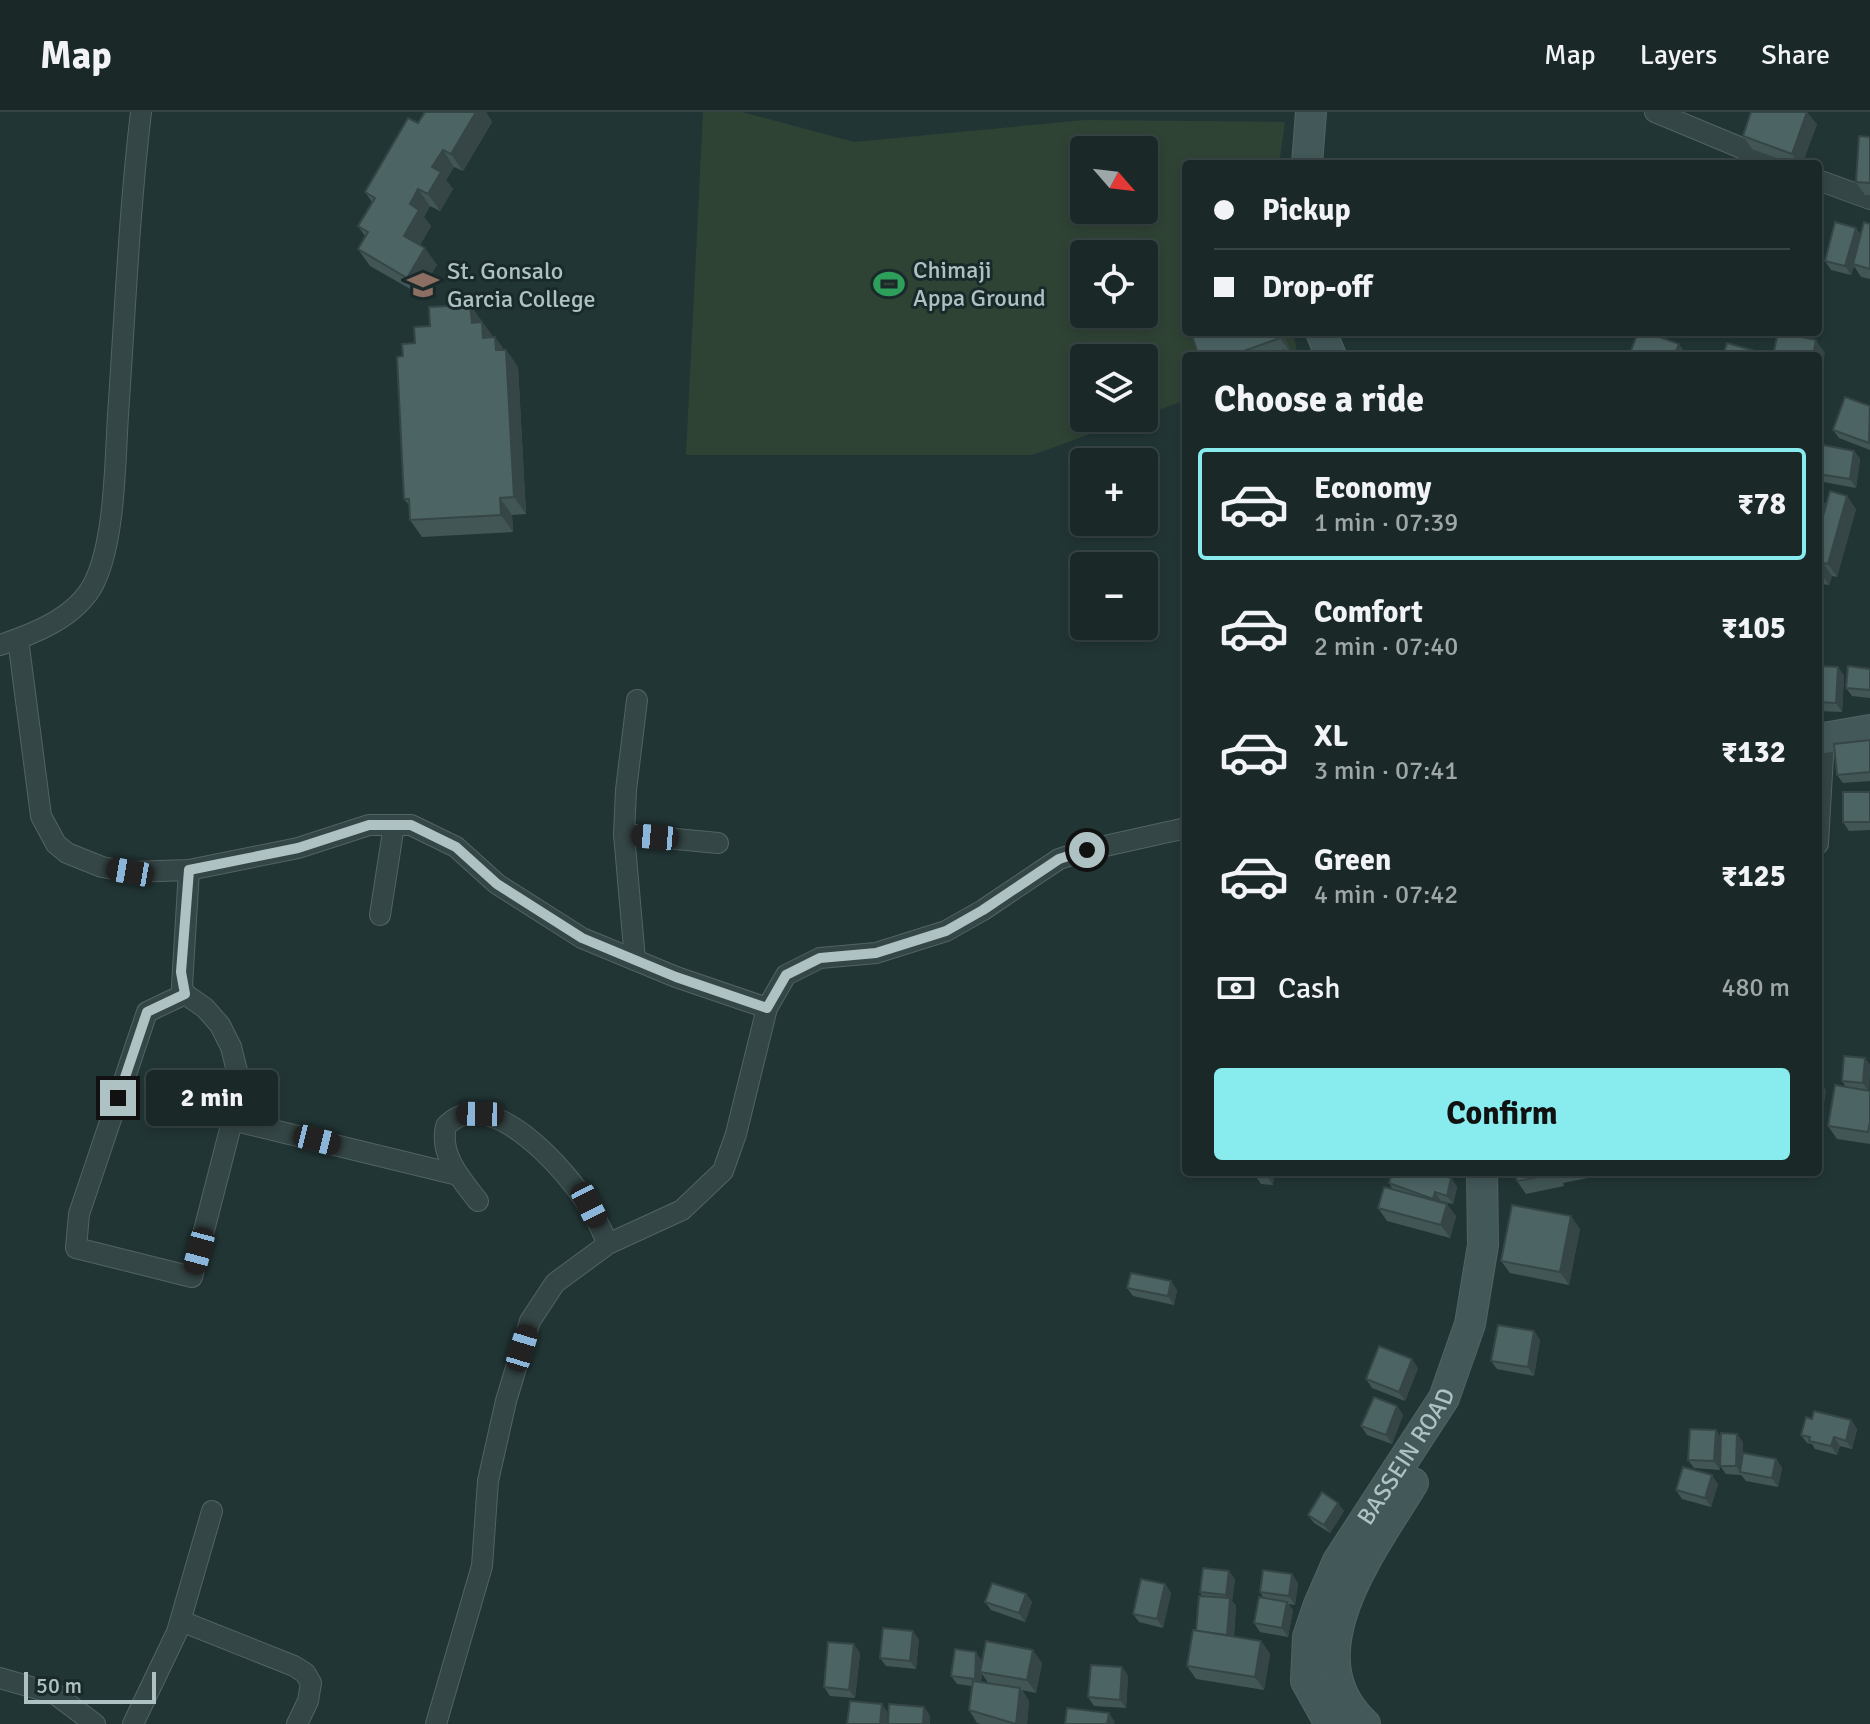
<!DOCTYPE html>
<html lang="en">
<head>
<meta charset="utf-8">
<style>
  :root { --surface:#1a2828; --page:#273434; --text:#f1f3f6; --muted:#9fa6a8; --line:#384445; --accent:#88ebee }
  body { margin:0; font-family:Signika,sans-serif; background:var(--page); color:var(--text); height:100vh; display:flex; flex-direction:column; font-size:30px; white-space:nowrap }
  * { box-sizing:border-box; margin:0 }
  p { font-size:26px; color:var(--muted) }
  .icon { flex:none; width:44px; height:44px; fill:none; stroke:currentColor; stroke-width:2; stroke-linecap:round; stroke-linejoin:round }
  .map { position:relative; flex:1; overflow:hidden }
  .sheet { position:absolute; left:1182px; top:240px; width:640px; height:824px; display:flex; flex-direction:column; background:var(--surface); border-radius:8px; box-shadow:0 4px 12px #0003,0 0 0 2px var(--line) }
  .sheet>* { flex:none }
  .hud { position:absolute; left:1182px; top:48px; width:640px; height:176px; border-radius:8px; box-shadow:0 4px 12px #0003,0 0 0 2px var(--line); display:grid; align-content:center; height:176px; padding:0 32px; background:var(--surface) }
  .needle { width:52px; rotate:118deg }
  .fabs { position:absolute; left:1070px; top:24px; display:grid; gap:16px }
  .fabs a { display:grid; place-items:center; width:88px; height:88px; border-radius:8px; background:var(--surface); box-shadow:0 4px 12px #0003,0 0 0 2px var(--line); font-size:40px }
  .scale { position:absolute; left:24px; bottom:20px; width:132px; box-sizing:border-box; padding-left:8px; border:4px solid #afc2c3; border-top:0; font-size:22px; line-height:28px; white-space:nowrap; color:#afc2c3; -webkit-text-stroke:6px #1a2a2a; paint-order:stroke }
  .end { position:absolute; width:36px; height:36px; margin:-18px; border:10px solid #afc2c3; background:#111; box-shadow:0 0 0 4px #111 }
  .from { border-radius:50% }
  .bubble { position:absolute; height:56px; border-radius:8px; background:var(--surface); box-shadow:0 4px 12px #0003,0 0 0 2px var(--line); font-size:26px; font-weight:700; line-height:56px; text-align:center }
  .car { position:absolute; width:24px; height:48px; margin:-24px -12px; border-radius:10px; box-shadow:0 0 6px 2px #0007; background:linear-gradient(#222 24%,#8ab4d8 0 40%,#222 0 76%,#8ab4d8 0 86%,#222 0) }
  .hud b { display:flex; align-items:center; gap:28px; height:76px; font-size:30px }
  .hud b+b { border-top:2px solid var(--line) }
  .hud i { width:20px; height:20px; background:var(--text) }
  ul { padding:0; list-style:none }
  li { display:flex; align-items:center; gap:24px; height:112px; margin:0 16px 12px; padding:0 16px; border:4px solid transparent; border-radius:8px }
  li div { flex:1 }
  li b { display:block; font-size:30px }
  li em { font-style:normal; font-weight:700 }
  li.selected { border-color:var(--accent) }
  li>.icon { width:72px; height:72px; stroke-width:1.5 }
  h2 { padding:0 32px; font-size:36px; line-height:96px }
  .pay { display:flex; align-items:center; gap:20px; height:88px; padding:0 32px; font-size:30px }
  .pay p { margin-inline-start:auto }
  .cta { display:flex; gap:16px; margin-top:auto; padding:16px 32px }
  .cta a { flex:1; height:92px; border-radius:8px; background:var(--accent); color:#111; font-size:32px; font-weight:700; line-height:92px; text-align:center }
  header { display:flex; align-items:center; gap:48px; box-sizing:border-box; height:112px; padding:0 40px; background:var(--surface); border-bottom:2px solid var(--line) }
  header strong { font-size:38px }
  nav { display:flex; gap:44px; margin-inline-start:auto; font-size:28px }
  .map>svg:first-child { display:block }
  .green { fill:#2f4335; fill-rule:evenodd }
  .lines { fill:none; stroke-linecap:round; stroke-linejoin:round }
  .street-casing { stroke:#526364; stroke-width:22 }
  .secondary-casing { stroke:#526364; stroke-width:32 }
  .street { stroke:#354646; stroke-width:20 }
  .secondary { stroke:#435859; stroke-width:30 }
  .wall { fill:#425656; fill-rule:evenodd }
  .shaded-wall { fill:#364646 }
  .building { fill:#4d6464; stroke:#364646; stroke-width:2 }
  .route { stroke:#afc2c3; stroke-width:10 }
  .labels { text-anchor:middle; dominant-baseline:central; stroke-width:6; stroke-linejoin:round; paint-order:stroke }
  .poi-label { font-size:24px; fill:#afc2c3; stroke:#1a2a2a; text-anchor:start }
  .street-label { font-size:24px; fill:#afc2c3; stroke:#1a2a2a }
</style>
</head>
<body>
<header>
<strong>Map</strong>
<nav><a>Map</a><a>Layers</a><a>Share</a></nav>
</header>
<div class="map">
<svg width="1870" height="1612" viewBox="0 0 1870 1612">
  <rect width="100%" height="100%" fill="#223535"/>
  <path class="green" d="M703 0H742L854 30 1085 8 1285 10 1279 52H1186V220H1293L1298 244H1186V288L1144 303V246H1084V306H1135L1032 343H686ZM1084 38H1144V98H1084ZM1084 142H1144V202H1084Z"/>
  <g class="lines">
    <defs>
      <g id="street">
        <path d="M1655 0 1780 52"/>
        <path d="M1818 68 1870 87"/>
        <path d="M18 527 41 704 56 732 67 741 102 755 130 760 189 758 298 736 369 713H411L456 735 497 772 582 826 676 865 767 896"/>
        <path d="M0 533C34 522 77 505 94 471 115 429 115 351 118 303 125 202 129 101 141 0"/>
        <path d="M624 722 718 731"/>
        <path d="M1818 732 1824 626"/>
        <path d="M380 803 394 713"/>
        <path d="M635 848 624 722 626 678 637 588"/>
        <path d="M185 882 147 900 79 1102 76 1136 192 1165 236 994 237 959 231 935 220 913 205 896 185 882 182 874 189 758"/>
        <path d="M232 1008 458 1063"/>
        <path d="M478 1089C461 1067 439 1043 446 1014 489 969 566 1058 588 1093 596 1105 602 1119 608 1132"/>
        <path d="M181 1509 294 1554 305 1561 311 1571 308 1589 297 1612"/>
        <path d="M0 1566 55 1582 95 1612"/>
        <path d="M133 1612 177 1520 212 1399"/>
        <path d="M436 1612 482 1454 488 1369 506 1289 530 1209 555 1171 608 1132 682 1098 723 1059 736 1022 767 896 786 863 820 846 876 841 946 819 983 798 1059 747 1087 738 1186 716"/>
      </g>
      <g id="secondary">
        <path d="M1307 52 1311 0"/>
        <path d="M1321 220 1331 244"/>
        <path d="M1818 627 1870 618"/>
        <path id="s1" d="M1330 1612 1306 1569 1308 1525 1318 1495 1338 1449 1444 1286 1470 1212 1483 1133 1482 1060"/>
        <path d="M1365 1612C1290 1543 1373 1437 1413 1371"/>
      </g>
    </defs>
    <use href="#street" class="street-casing"/>
    <use href="#secondary" class="secondary-casing"/>
    <use href="#street" class="street"/>
    <use href="#secondary" class="secondary"/>
  </g>
  <g class="wall">
    <path d="M425 0H486L492 10 463 59 454 55 446 68 453 77 440 99 430 94 424 105 431 114 420 133 437 153 419 182 370 154 358 137 365 124 358 114 372 90 365 80 418 11Z"/>
    <path d="M1817 12 1802 52H1793L1752 37 1743 24Z"/>
    <path d="M1870 25V83H1865L1856 70Z"/>
    <path d="M1870 112V167L1861 165 1854 154 1851 163 1831 158 1825 149 1861 123Z"/>
    <path d="M470 193 493 225H495L504 238H506L518 255 526 402 512 403 513 420 422 425 410 408V394L404 387 403 244 430 214Z"/>
    <path d="M1283 220 1292 243 1289 244H1199Z"/>
    <path d="M1870 294V338L1839 326 1833 318Z"/>
    <path d="M1818 332 1854 339 1860 347 1856 376 1818 369Z"/>
    <path d="M1818 387 1820 390 1825 392 1856 397 1837 465 1832 464 1829 473 1822 472 1819 481H1818Z"/>
    <path d="M1818 554 1838 555 1844 564 1842 600 1818 599Z"/>
    <path d="M1870 557V586L1852 584 1846 576Z"/>
    <path d="M1870 628V669L1843 671 1837 663Z"/>
    <path d="M1870 680V718L1849 719 1843 710Z"/>
    <path d="M1865 946 1870 953 1869 979H1870V1032L1837 1027 1828 1014 1846 975 1842 969Z"/>
    <path d="M1255 1060H1274L1273 1073 1261 1072 1255 1063Z"/>
    <path d="M1392 1060H1440L1442 1064 1451 1066 1457 1075 1453 1092 1441 1089 1440 1090 1456 1104 1450 1126 1387 1109 1378 1096 1393 1078 1389 1071Z"/>
    <path d="M1515 1060H1592L1593 1065 1563 1071 1564 1074 1526 1082 1517 1069Z"/>
    <path d="M1580 1117 1569 1173 1510 1161 1501 1149Z"/>
    <path d="M1127 1176 1177 1178 1174 1193 1133 1184Z"/>
    <path d="M1534 1219 1540 1228 1534 1264 1497 1257 1491 1249Z"/>
    <path d="M1418 1256 1405 1289 1372 1276 1366 1267Z"/>
    <path d="M1397 1294 1403 1303 1392 1332 1367 1323 1361 1314Z"/>
    <path d="M1812 1307 1851 1308 1857 1317 1852 1337 1840 1334 1837 1343 1815 1337 1812 1332 1807 1331 1801 1323Z"/>
    <path d="M1716 1318 1721 1326 1743 1330 1742 1346 1776 1347 1782 1356 1778 1375 1746 1369 1741 1363 1726 1362 1720 1354V1358L1694 1356 1688 1348Z"/>
    <path d="M1718 1372 1711 1395 1682 1387 1676 1378Z"/>
    <path d="M1344 1399 1330 1421 1314 1411 1308 1403Z"/>
    <path d="M1235 1467 1232 1489 1236 1494 1234 1525 1261 1529 1270 1542 1264 1578 1196 1567 1187 1554 1196 1519 1202 1484 1200 1480Z"/>
    <path d="M1298 1471 1295 1493 1288 1492 1293 1498 1288 1525 1260 1520 1254 1511 1263 1485 1260 1480Z"/>
    <path d="M1165 1472 1171 1481 1163 1516 1139 1510 1133 1502Z"/>
    <path d="M1026 1482 1032 1490 1025 1510 991 1498 985 1490Z"/>
    <path d="M919 1527 916 1557 886 1554 880 1546Z"/>
    <path d="M860 1541 855 1586 830 1584 824 1575Z"/>
    <path d="M982 1548 1042 1551 1036 1581 1022 1578 1029 1589 1027 1612H981L977 1611 969 1598 972 1574 957 1572 951 1564ZM982 1562 989 1572 981 1570Z"/>
    <path d="M1122 1555 1128 1564 1126 1596 1094 1594 1088 1585Z"/>
  </g>
  <g class="shaded-wall">
    <path d="M476 0H486L492 10 463 59 451 42Z"/>
    <path d="M1807 0 1817 12 1802 52H1799L1792 42Z"/>
    <path d="M443 38 454 55 446 68 453 77 440 99 428 82 432 55Z"/>
    <path d="M418 77 430 94 424 105 431 114 416 140 404 124 410 92Z"/>
    <path d="M1856 116 1862 124 1851 163 1845 154Z"/>
    <path d="M425 136 437 153 419 182 407 166Z"/>
    <path d="M470 193 494 227 495 243 472 211Z"/>
    <path d="M1278 220H1283L1292 243 1280 226Z"/>
    <path d="M495 225 507 242 506 238 518 255 526 402 514 385Z"/>
    <path d="M1816 228 1825 241 1818 273V244H1813Z"/>
    <path d="M1679 232 1688 244H1674Z"/>
    <path d="M1854 339 1860 347 1856 376 1850 367Z"/>
    <path d="M1847 384 1856 397 1837 465 1828 452Z"/>
    <path d="M500 386 512 403 513 420 501 403Z"/>
    <path d="M1823 451 1832 464 1829 473 1820 460Z"/>
    <path d="M1818 466 1822 472 1819 481 1818 479Z"/>
    <path d="M1838 555 1844 564 1842 600 1836 591Z"/>
    <path d="M1818 912 1824 921 1818 972Z"/>
    <path d="M1865 946 1870 953 1869 980 1863 971Z"/>
    <path d="M1820 970 1826 978 1823 999 1818 992Z"/>
    <path d="M1267 1060H1274L1273 1073 1267 1064Z"/>
    <path d="M1451 1066 1457 1075 1453 1092 1447 1084Z"/>
    <path d="M1435 1080 1441 1089 1439 1095 1433 1087Z"/>
    <path d="M1447 1092 1456 1104 1450 1126 1441 1113Z"/>
    <path d="M1571 1104 1580 1117 1569 1173 1560 1160Z"/>
    <path d="M1171 1169 1177 1178 1174 1193 1168 1184Z"/>
    <path d="M1534 1219 1540 1228 1534 1264 1528 1255Z"/>
    <path d="M1412 1247 1418 1256 1405 1289 1399 1280Z"/>
    <path d="M1397 1294 1403 1303 1392 1332 1386 1323Z"/>
    <path d="M1851 1308 1857 1317 1852 1337 1846 1329Z"/>
    <path d="M1716 1318 1722 1327 1720 1358 1714 1349Z"/>
    <path d="M1737 1322 1743 1330 1742 1360H1740L1736 1354Z"/>
    <path d="M1834 1325 1840 1334 1837 1343 1831 1334Z"/>
    <path d="M1776 1347 1782 1356 1778 1375 1772 1366Z"/>
    <path d="M1712 1363 1718 1372 1711 1395 1705 1386Z"/>
    <path d="M1338 1391 1344 1399 1330 1421 1324 1413Z"/>
    <path d="M1229 1459 1235 1467 1232 1489 1236 1494 1233 1531 1227 1523 1230 1488 1226 1483Z"/>
    <path d="M1292 1462 1298 1471 1295 1493 1289 1484Z"/>
    <path d="M1165 1472 1171 1481 1163 1516 1157 1507Z"/>
    <path d="M1026 1482 1032 1490 1025 1510 1019 1501Z"/>
    <path d="M1287 1490 1293 1498 1288 1525 1282 1516Z"/>
    <path d="M913 1519 919 1527 916 1557 910 1549Z"/>
    <path d="M1261 1529 1270 1542 1264 1578 1255 1565Z"/>
    <path d="M854 1532 860 1541 855 1586 849 1578Z"/>
    <path d="M1033 1538 1042 1551 1036 1581 1027 1568Z"/>
    <path d="M976 1540 982 1549 980 1560 982 1562 981 1576 975 1567Z"/>
    <path d="M1122 1555 1128 1564 1126 1596 1120 1588Z"/>
    <path d="M1020 1576 1029 1589 1027 1612H1016Z"/>
    <path d="M882 1592 888 1601 887 1612H880Z"/>
    <path d="M924 1595 930 1603V1612H923Z"/>
    <path d="M1109 1601 1115 1610 1114 1612H1107Z"/>
  </g>
  <g class="building">
    <path d="M425 0H476L451 42 443 38 432 55 441 60 428 82 418 77 410 92 419 98 404 124 425 136 407 166 358 137 368 120 358 114 375 86 365 80 408 6 418 11Z"/>
    <path d="M1751 0H1807L1792 42 1743 24Z"/>
    <path d="M1859 24 1870 25V71L1856 70Z"/>
    <path d="M1835 110 1856 116 1845 154 1825 149Z"/>
    <path d="M1864 110 1870 112V157L1853 152Z"/>
    <path d="M470 193 472 211 482 210 483 226 495 225 496 238H506L514 385 500 386 501 403 410 408 409 387H404L397 245 403 244 402 232 415 231 414 215 430 214 429 195Z"/>
    <path d="M1194 220H1278L1280 226 1230 244H1199L1191 221Z"/>
    <path d="M1638 220H1646L1679 232 1674 244H1629Z"/>
    <path d="M1778 220 1816 228 1813 244H1773Z"/>
    <path d="M1727 231 1762 241 1761 244H1723Z"/>
    <path d="M1284 238 1286 244H1269Z"/>
    <path d="M1845 285 1870 294 1869 331 1833 318Z"/>
    <path d="M1818 332 1854 339 1850 367 1818 362Z"/>
    <path d="M1830 379 1847 384 1828 452 1823 451 1820 460H1818V422Z"/>
    <path d="M1818 390 1825 392 1818 415Z"/>
    <path d="M1818 554 1838 555 1836 591 1818 590Z"/>
    <path d="M1848 554 1870 557V578L1846 576Z"/>
    <path d="M1870 628V660L1837 663 1834 632Z"/>
    <rect x="1843" y="680" width="27" height="30"/>
    <path d="M1844 944 1865 946 1863 971 1842 969Z"/>
    <path d="M1835 973 1870 979V1010L1868 1020 1828 1014Z"/>
    <path d="M1255 1060H1267V1064L1255 1063Z"/>
    <path d="M1392 1060H1438V1063L1451 1066 1447 1084 1435 1080 1433 1087 1389 1071Z"/>
    <path d="M1515 1060H1555V1062L1517 1069Z"/>
    <path d="M1384 1075 1447 1092 1441 1113 1378 1096Z"/>
    <path d="M1512 1093 1571 1104 1560 1160 1501 1149Z"/>
    <path d="M1131 1161 1171 1169 1168 1184 1127 1176Z"/>
    <path d="M1498 1213 1534 1219 1528 1255 1491 1249Z"/>
    <path d="M1379 1234 1412 1247 1399 1280 1366 1267Z"/>
    <path d="M1374 1285 1397 1294 1386 1323 1361 1314Z"/>
    <path d="M1814 1299 1851 1308 1846 1329 1834 1325 1831 1334 1809 1329 1810 1325 1801 1323 1806 1305 1812 1307Z"/>
    <path d="M1690 1317 1716 1318 1714 1349 1688 1348Z"/>
    <path d="M1721 1321 1737 1322 1736 1354H1720Z"/>
    <path d="M1743 1341 1776 1347 1772 1366 1740 1360Z"/>
    <path d="M1683 1355 1712 1363 1705 1386 1676 1378Z"/>
    <path d="M1322 1380 1338 1391 1324 1413 1308 1403Z"/>
    <path d="M1203 1456 1229 1459 1226 1483 1200 1480Z"/>
    <path d="M1263 1458 1292 1462 1289 1484 1260 1480Z"/>
    <path d="M1141 1467 1165 1472 1157 1507 1133 1502Z"/>
    <path d="M992 1471 1026 1482 1019 1501 985 1490Z"/>
    <path d="M1199 1484 1230 1486 1227 1523 1196 1519Z"/>
    <path d="M1259 1485 1287 1490 1282 1516 1254 1511Z"/>
    <path d="M883 1516 913 1519 910 1549 880 1546Z"/>
    <path d="M1193 1518 1261 1529 1255 1565 1187 1554Z"/>
    <path d="M986 1529 1033 1538 1027 1568 980 1560Z"/>
    <path d="M828 1530 854 1532 849 1578 824 1575Z"/>
    <path d="M955 1537 976 1540 975 1567 951 1564Z"/>
    <path d="M1091 1553 1122 1555 1120 1588 1088 1585Z"/>
    <path d="M973 1569 1020 1576 1016 1612 969 1598Z"/>
    <path d="M850 1589 882 1592 880 1612H847Z"/>
    <path d="M889 1592 924 1595 923 1612H888Z"/>
    <path d="M1067 1596 1109 1601 1107 1612H1065Z"/>
  </g>
  <g class="lines">
    <path class="route" d="M118 986 147 900 185 882 181 860 189 758 298 736 369 713H411L456 735 497 772 582 826 676 865 767 896 786 863 820 846 876 841 946 819 983 798 1059 747 1087 738"/>
  </g>
  <defs>
    <symbol id="stadium-bare" viewBox="-9 -9 18 18"><path d="M0-5a6.5 5 0 1 0 0 10a6.5 5 0 1 0 0-10ZM-3.5-1.8h7v3.6h-7Z" fill="#2e9e5b" stroke="#1a2a2a" stroke-width="2.5" paint-order="stroke"/></symbol>
    <symbol id="university-bare" viewBox="-9 -9 18 18"><path d="M0-5L7-2L0 1L-7-2ZM-4 1L0 2.5L4 1V4Q0 6-4 4Z" fill="#8d6e63" stroke="#1a2a2a" stroke-width="2.5" paint-order="stroke"/></symbol>
  </defs>
  <g fill-rule="evenodd">
    <use href="#stadium-bare" x="867" y="150" width="44" height="44"/>
    <use href="#university-bare" x="401" y="151" width="44" height="44"/>
  </g>
  <g class="labels">
    <g class="poi-label">
      <text x="913" y="158">Chimaji<tspan x="913" dy="28">Appa Ground</tspan></text>
      <text x="447" y="159">St. Gonsalo<tspan x="447" dy="28">Garcia College</tspan></text>
    </g>
    <g class="street-label">
      <text stroke="none"><textPath href="#s1" startOffset="300">BASSEIN ROAD</textPath></text>
    </g>
  </g>
</svg>
<div class="fabs">
<a><svg class="needle" viewBox="-14 -14 28 28"><path d="M0-13l5 13h-10z" fill="#e53935"/><path d="M0 13l5-13h-10z" fill="#9fa6a8"/></svg></a>
<a><svg class="icon" aria-label="locate" viewBox="0 0 24 24"><circle cx="12" cy="12" r="6"/><path d="M12 2v4M12 18v4M2 12h4M18 12h4"/></svg></a>
<a><svg class="icon" aria-label="layers" viewBox="0 0 24 24"><path d="M12 4l9 5-9 5-9-5zM3 14l9 5 9-5"/></svg></a>
<a>+</a>
<a>−</a>
</div>
<div class="scale">50 m</div>
<i class="end from" style="left:1087px;top:738px"></i>
<i class="end" style="left:118px;top:986px"></i>
<div class="bubble" style="left:146px;top:958px;width:132px">2 min</div>
<i class="car" style="left:655px;top:725px;rotate:275deg"></i>
<i class="car" style="left:130px;top:760px;rotate:280deg"></i>
<i class="car" style="left:480px;top:1002px;rotate:271deg"></i>
<i class="car" style="left:317px;top:1028px;rotate:104deg"></i>
<i class="car" style="left:589px;top:1093px;rotate:153deg"></i>
<i class="car" style="left:199px;top:1139px;rotate:195deg"></i>
<i class="car" style="left:522px;top:1236px;rotate:17deg"></i>
<div class="hud">
<b><i class="from"></i>Pickup</b>
<b><i></i>Drop-off</b>
</div>
<section class="sheet">
<h2>Choose a ride</h2>
<ul>
<li class="selected"><svg class="icon" aria-label="car" viewBox="0 0 24 24"><path d="M5 17H2v-5l4-1 3-4h7l3 4 3 1v5h-3M9 17h6M6 11h13"/><circle cx="7" cy="17" r="2"/><circle cx="17" cy="17" r="2"/></svg><div><b>Economy</b><p>1 min · 07:39</p></div><em>₹78</em></li>
<li><svg class="icon" aria-label="car" viewBox="0 0 24 24"><path d="M5 17H2v-5l4-1 3-4h7l3 4 3 1v5h-3M9 17h6M6 11h13"/><circle cx="7" cy="17" r="2"/><circle cx="17" cy="17" r="2"/></svg><div><b>Comfort</b><p>2 min · 07:40</p></div><em>₹105</em></li>
<li><svg class="icon" aria-label="car" viewBox="0 0 24 24"><path d="M5 17H2v-5l4-1 3-4h7l3 4 3 1v5h-3M9 17h6M6 11h13"/><circle cx="7" cy="17" r="2"/><circle cx="17" cy="17" r="2"/></svg><div><b>XL</b><p>3 min · 07:41</p></div><em>₹132</em></li>
<li><svg class="icon" aria-label="car" viewBox="0 0 24 24"><path d="M5 17H2v-5l4-1 3-4h7l3 4 3 1v5h-3M9 17h6M6 11h13"/><circle cx="7" cy="17" r="2"/><circle cx="17" cy="17" r="2"/></svg><div><b>Green</b><p>4 min · 07:42</p></div><em>₹125</em></li>
</ul>
<div class="pay"><svg class="icon" aria-label="cash" viewBox="0 0 24 24"><path d="M3 7h18v10H3z"/><circle cx="12" cy="12" r="2"/></svg>Cash<p>480 m</p></div>
<div class="cta"><a>Confirm</a></div>
</section>
</div>
</body>
</html>
